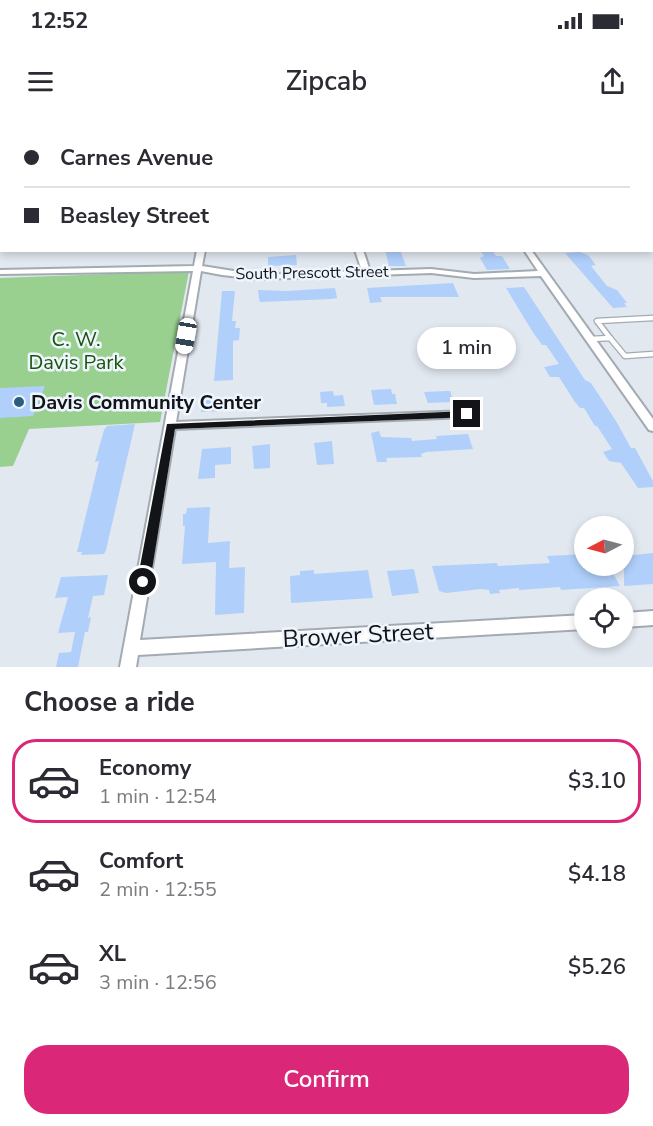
<!DOCTYPE html>
<html lang="en">
<head>
<meta charset="utf-8">
<style>
  :root { --surface:#fff; --page:#f7f7f7; --text:#2b2b33; --muted:#7c7c81; --line:#e1e1e2; --accent:#db2777 }
  body { margin:0; font-family:"Nunito Sans",sans-serif; background:var(--page); color:var(--text); height:100vh; display:flex; flex-direction:column; font-size:22px; white-space:nowrap }
  * { box-sizing:border-box; margin:0 }
  p { font-size:20px; color:var(--muted) }
  .icon { flex:none; width:33px; height:33px; fill:none; stroke:currentColor; stroke-width:2; stroke-linecap:round; stroke-linejoin:round }
  .map { position:relative; height:547px; overflow:hidden }
  .panel { display:flex; flex-direction:column; background:var(--surface); flex:1 }
  .panel>* { flex:none }
  .hud { position:absolute; left:0px; top:0px; width:654px; height:132px; box-shadow:0 3px 9px #0003; display:grid; align-content:center; height:132px; padding:0 24px; background:var(--surface) }
  .needle { width:39px; rotate:264deg }
  .fabs { position:absolute; left:574px; top:396px; display:grid; gap:12px }
  .fabs a { display:grid; place-items:center; width:60px; height:60px; border-radius:50%; background:var(--surface); box-shadow:0 3px 9px #0003; font-size:30px }
  .end { position:absolute; width:27px; height:27px; margin:-14px; border:8px solid #121417; background:#fff; box-shadow:0 0 0 3px #fff }
  .from { border-radius:50% }
  .bubble { position:absolute; height:42px; border-radius:21px; background:var(--surface); box-shadow:0 3px 9px #0003; font-size:20px; font-weight:600; line-height:42px; text-align:center }
  .car { position:absolute; width:18px; height:36px; margin:-18px -9px; border-radius:8px; box-shadow:0 0 4px 2px #0007; background:linear-gradient(#fff 24%,#345 0 40%,#fff 0 76%,#345 0 86%,#fff 0) }
  .hud b { display:flex; align-items:center; gap:21px; height:57px; font-size:22px }
  .hud b+b { border-top:2px solid var(--line) }
  .hud i { width:15px; height:15px; background:var(--text) }
  ul { padding:0; list-style:none }
  li { display:flex; align-items:center; gap:18px; height:84px; margin:0 12px 9px; padding:0 12px; border:3px solid transparent; border-radius:24px }
  li div { flex:1 }
  li b { display:block; font-size:22px }
  li em { font-style:normal; font-weight:600 }
  li.on { border-color:var(--accent) }
  li>.icon { width:54px; height:54px; stroke-width:1.5 }
  h2 { padding:0 24px; font-size:27px; line-height:72px }
  .cta { display:flex; gap:12px; margin-top:auto; padding:12px 24px }
  .cta a { flex:1; height:69px; border-radius:24px; background:var(--accent); color:#fff; font-size:24px; font-weight:600; line-height:69px; text-align:center }
  .status { display:flex; justify-content:space-between; align-items:center; height:42px; padding:0 30px; background:var(--surface); direction:ltr }
  .status svg { height:16px; fill:currentColor }
  header { display:flex; justify-content:space-between; align-items:center; height:78px; padding:0 24px; background:var(--surface); font-size:27px; font-weight:600 }
  .map>svg:first-child { display:block }
  .green { fill:#99d090 }
  .building { fill:#b0d0fb }
  .lines { fill:none; stroke-linecap:round; stroke-linejoin:round }
  .lane-far1-casing { stroke:#a4aab1; stroke-width:4.5 }
  .lane-casing { stroke:#a4aab1; stroke-width:7 }
  .street-casing { stroke:#a4aab1; stroke-width:4 }
  .secondary-casing { stroke:#a4aab1; stroke-width:3 }
  .lane-far1 { stroke:#fff; stroke-width:3 }
  .lane { stroke:#fff; stroke-width:4.5 }
  .street { fill:#fff; fill-rule:evenodd }
  .secondary { fill:#e6dbc1; fill-rule:evenodd }
  .route { fill:#121417 }
  .poi-dot { fill:#2c5e7b; stroke:#eff5fd; stroke-width:2 }
  .labels { text-anchor:middle; dominant-baseline:central; stroke-width:5; stroke-linejoin:round; paint-order:stroke }
  .far-street-label { font-size:16px; fill:#121417; stroke:#eff5fd }
  .park-label { font-size:20px; fill:#18530c; stroke:#eff5fd }
  .poi-label { font-size:20px; font-weight:bold; fill:#121417; stroke:#eff5fd; text-anchor:start }
  .near-street-label { font-size:24px; fill:#121417; stroke:#eff5fd }
</style>
</head>
<body>
<div class="status"><b>12:52</b><svg viewBox="0 0 49 12"><path d="M0 12V9h3v3zM5 12V6h3v6zM10 12V3h3v9zM15 12V0h3v12zM26 1h20v11H26zM47 4h2v5h-2z"/></svg></div>
<header><svg class="icon" aria-label="menu" viewBox="0 0 24 24"><path d="M4 6h16M4 12h16M4 18h16"/></svg>Zipcab<svg class="icon" aria-label="share" viewBox="0 0 24 24"><path d="M12 15V3M7 8l5-5 5 5M5 13v7h14v-7"/></svg></header>
<div class="map">
<svg width="653" height="547" viewBox="0 0 653 547">
  <rect width="100%" height="100%" fill="#e2e8f0"/>
  <path class="green" d="M189 151 160 302 29 309 13 346 0 347V158Z"/>
  <g class="building">
    <path d="M385 130H400L406 146H389Z"/>
    <path d="M480 130H492L496 136H502L510 149 487 150 480 138 484 136Z"/>
    <path d="M580 132 588 135 596 145 591 146 607 166 617 170 627 183H624L627 187 613 188 565 133Z"/>
    <path d="M296 135 297 145 268 146V137Z"/>
    <path d="M453 163 459 177H380L382 182 370 183 367 168Z"/>
    <path d="M524 167 585 260 591 263 616 301 631 328H635L653 361V367L638 368 621 343 609 341 603 332 612 329 597 306H595L584 288H580L575 282 559 257H550L544 247 559 244 546 225H542L532 211 506 168Z"/>
    <path d="M335 168 337 178 331 179 260 182 259 179 258 170 287 171Z"/>
    <path d="M222 171H235L232 201H236L235 208H240L239 220 233 221V260L214 261Z"/>
    <path d="M45 266 33 296 0 298V268Z"/>
    <path d="M391 269 392 274H395L397 284 374 285 371 270Z"/>
    <path d="M333 271 334 276 343 275 345 286 327 287V283H321L320 272Z"/>
    <path d="M446 271H450L454 282 428 283 424 272Z"/>
    <path d="M245 278V290L201 292 202 280Z"/>
    <path d="M135 304 106 430 104 434 81 435 82 432H77L99 341 95 342 104 310 107 306Z"/>
    <path d="M379 311 381 317 411 318 412 321 437 319 436 316 468 314 473 329 426 332 421 334 422 337 386 338 387 342H377L371 313Z"/>
    <path d="M332 321 334 344 317 345 314 323Z"/>
    <path d="M270 324V348L254 349 252 326Z"/>
    <path d="M231 327V344L215 345V358L198 359 202 329Z"/>
    <path d="M210 387 208 423 230 421 229 448 245 447 244 493 215 495 216 442 182 444 185 406H183V394H186L187 388Z"/>
    <path d="M653 433V464L624 466V436Z"/>
    <path d="M585 434V446H609L620 466 561 470 560 467 519 470V468L499 470 500 473 490 474 489 470 481 469 446 473 439 471 432 446 497 443 498 446 550 443 547 436Z"/>
    <path d="M414 449 419 473 392 476 387 451Z"/>
    <path d="M314 450V454L368 450 373 478 291 483 290 456 300 455V451Z"/>
    <path d="M108 455 104 475 93 476 88 498 91 497 88 512H85L78 547H56L59 533 71 532 75 512 58 513 68 477 55 478 61 457Z"/>
  </g>
  <g class="lines">
    <defs>
      <g id="lane-far1">
        <path d="M101 0 112 2"/>
        <path d="M480 0 482 2"/>
        <path d="M547 0 549 2"/>
        <path d="M589 0 591 2"/>
        <path d="M624 0 626 2"/>
        <path d="M571 2 580 0"/>
      </g>
      <g id="lane">
        <path d="M610 218 597 201 653 198"/>
        <path d="M591 219 610 218 625 236 653 234"/>
      </g>
      <g id="street">
        <path d="M15 0H21L14 2Z"/>
        <path d="M112 0H118L112 2Z"/>
        <rect x="210" y="0" width="6" height="2"/>
        <path d="M259 0H265V2H260Z"/>
        <path d="M356 0H362V2H357Z"/>
        <path d="M460 0H466V2H461Z"/>
        <path d="M0 1 2 2V5H0Z"/>
        <path d="M2 15V19L0 20V16Z"/>
        <rect x="0" y="68" width="2" height="4"/>
        <path d="M197 130H205L202 146 259 155 362 151 355 130H363L370 151 431 149 474 154 538 151 524 130H531L653 299V311L649 310 541 156 474 158 431 153 259 159 222 155 201 151 176 302 467 291 472 294 467 297 175 309 140 520 585 495V509L138 535 136 547H120L193 151 0 154V150L194 146Z"/>
        <path d="M653 491V505L624 507V493Z"/>
      </g>
      <g id="secondary">
        <path d="M564 0H572L573 2H565Z"/>
        <rect x="652" y="9" width="1" height="4"/>
        <rect x="0" y="25" width="2" height="4"/>
        <rect x="652" y="61" width="1" height="6"/>
        <path d="M2 71V78L0 79V72Z"/>
      </g>
    </defs>
    <use href="#lane-far1" class="lane-far1-casing"/>
    <use href="#lane" class="lane-casing"/>
    <use href="#street" class="street-casing"/>
    <use href="#secondary" class="secondary-casing"/>
    <use href="#lane-far1" class="lane-far1"/>
    <use href="#lane" class="lane"/>
    <use href="#street" class="street"/>
    <use href="#secondary" class="secondary"/>
  </g>
  <path class="route" d="M467 291 472 294 471 297 175 309 150 462 143 467 139 466 137 462 167 304Z"/>
  <circle class="poi-dot" cx="19" cy="282" r="6"/>
  <g class="labels">
    <g class="far-street-label">
      <text transform="translate(312 153) rotate(-1)">South Prescott Street</text>
    </g>
    <g class="park-label">
      <text x="76" y="219">C. W.<tspan x="76" dy="23">Davis Park</tspan></text>
    </g>
    <g class="poi-label">
      <text x="31" y="282">Davis Community Center</text>
    </g>
    <g class="near-street-label">
      <text transform="translate(358 515) rotate(-3)">Brower Street</text>
    </g>
  </g>
</svg>
<div class="fabs">
<a><svg class="needle" viewBox="-14 -14 28 28"><path d="M0-13l5 13h-10z" fill="#e53935"/><path d="M0 13l5-13h-10z" fill="#7c7c81"/></svg></a>
<a><svg class="icon" aria-label="locate" viewBox="0 0 24 24"><circle cx="12" cy="12" r="6"/><path d="M12 2v4M12 18v4M2 12h4M18 12h4"/></svg></a>
</div>
<i class="end from" style="left:143px;top:462px"></i>
<i class="end" style="left:467px;top:294px"></i>
<div class="bubble" style="left:417px;top:207px;width:99px">1 min</div>
<i class="car" style="left:186px;top:216px;rotate:190deg"></i>
<div class="hud">
<b><i class="from"></i>Carnes Avenue</b>
<b><i></i>Beasley Street</b>
</div>
</div>
<section class="panel">
<h2>Choose a ride</h2>
<ul>
<li class="on"><svg class="icon" aria-label="car" viewBox="0 0 24 24"><path d="M5 17H2v-5l4-1 3-4h7l3 4 3 1v5h-3M9 17h6M6 11h13"/><circle cx="7" cy="17" r="2"/><circle cx="17" cy="17" r="2"/></svg><div><b>Economy</b><p>1 min · 12:54</p></div><em>$3.10</em></li>
<li><svg class="icon" aria-label="car" viewBox="0 0 24 24"><path d="M5 17H2v-5l4-1 3-4h7l3 4 3 1v5h-3M9 17h6M6 11h13"/><circle cx="7" cy="17" r="2"/><circle cx="17" cy="17" r="2"/></svg><div><b>Comfort</b><p>2 min · 12:55</p></div><em>$4.18</em></li>
<li><svg class="icon" aria-label="car" viewBox="0 0 24 24"><path d="M5 17H2v-5l4-1 3-4h7l3 4 3 1v5h-3M9 17h6M6 11h13"/><circle cx="7" cy="17" r="2"/><circle cx="17" cy="17" r="2"/></svg><div><b>XL</b><p>3 min · 12:56</p></div><em>$5.26</em></li>
</ul>
<div class="cta"><a>Confirm</a></div>
</section>
</body>
</html>
